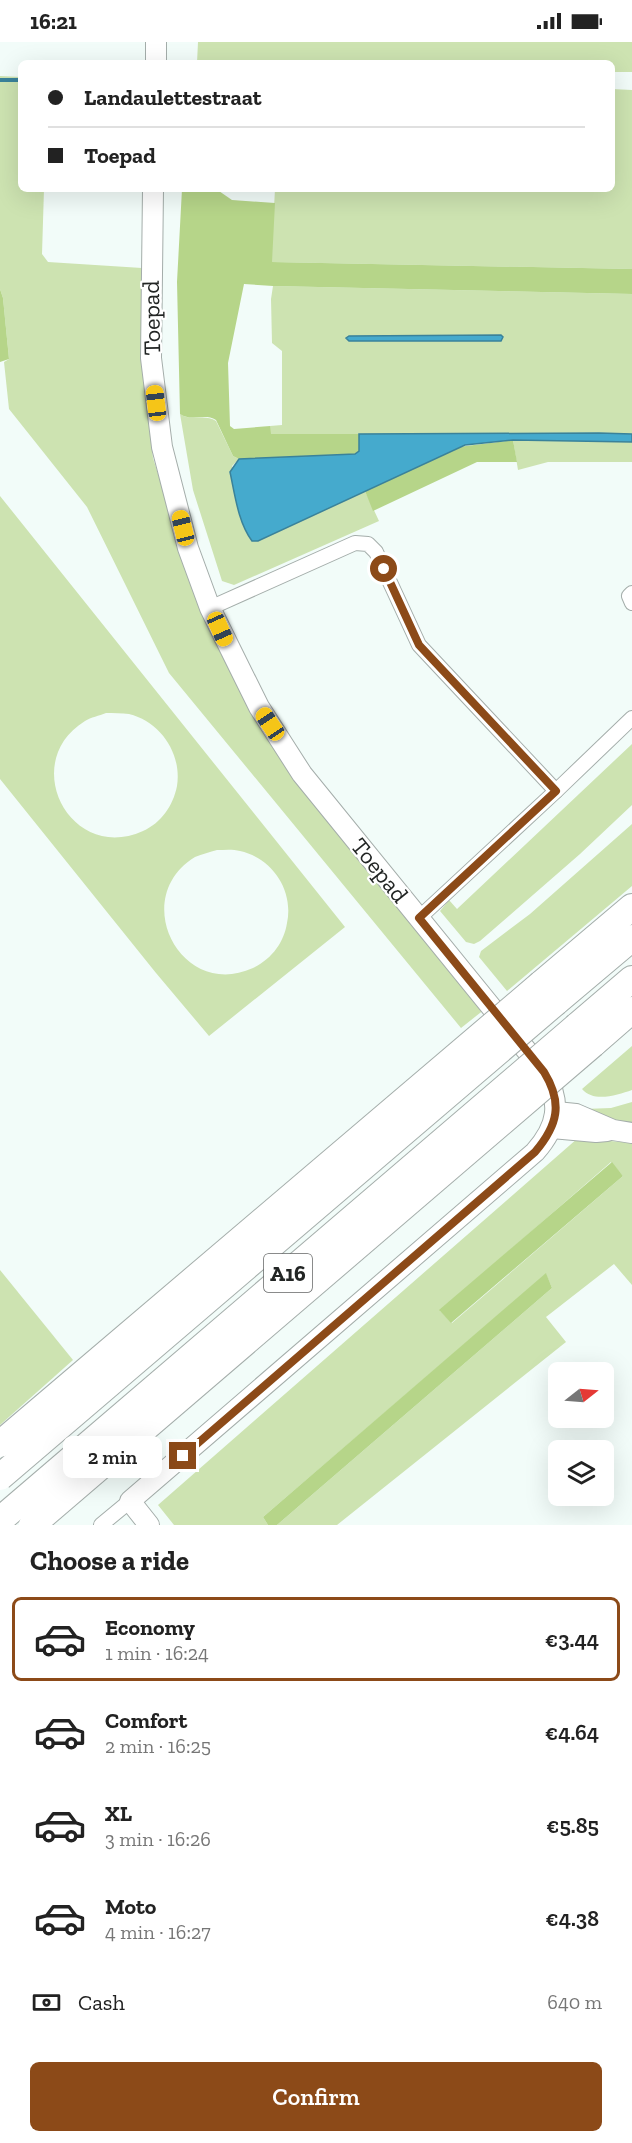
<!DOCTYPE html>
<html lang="en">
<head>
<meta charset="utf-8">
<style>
  :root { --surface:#fff; --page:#f2f2f2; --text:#222; --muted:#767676; --line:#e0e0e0; --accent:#8c4a18 }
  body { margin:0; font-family:"Zilla Slab",serif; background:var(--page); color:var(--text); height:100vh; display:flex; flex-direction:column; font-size:22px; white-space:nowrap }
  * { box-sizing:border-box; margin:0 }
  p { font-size:20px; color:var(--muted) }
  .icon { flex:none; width:33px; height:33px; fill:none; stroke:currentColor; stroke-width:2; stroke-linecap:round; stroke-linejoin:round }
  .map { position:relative; height:1483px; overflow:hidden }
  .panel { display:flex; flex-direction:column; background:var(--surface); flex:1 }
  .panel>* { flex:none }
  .top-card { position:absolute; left:18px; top:18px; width:597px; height:132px; border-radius:9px; box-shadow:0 6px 24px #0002; display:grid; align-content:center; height:132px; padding:0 30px; background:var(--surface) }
  .needle { width:39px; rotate:73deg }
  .tools { position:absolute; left:548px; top:1320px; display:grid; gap:12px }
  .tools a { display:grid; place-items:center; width:66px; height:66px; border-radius:9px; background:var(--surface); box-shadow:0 6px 24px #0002; font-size:30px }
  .end { position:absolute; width:27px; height:27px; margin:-14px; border:8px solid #8c4a18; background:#fff; box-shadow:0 0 0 3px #fff }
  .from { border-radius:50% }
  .bubble { position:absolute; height:42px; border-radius:9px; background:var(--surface); box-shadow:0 6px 24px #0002; font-size:20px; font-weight:600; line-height:42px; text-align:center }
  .car { position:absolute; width:18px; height:36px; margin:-18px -9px; border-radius:8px; box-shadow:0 0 4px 2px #0007; background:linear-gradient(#f5c518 24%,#345 0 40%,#f5c518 0 76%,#345 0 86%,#f5c518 0) }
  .top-card b { display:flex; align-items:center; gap:21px; height:57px; font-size:22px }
  .top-card b+b { border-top:2px solid var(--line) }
  .top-card i { width:15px; height:15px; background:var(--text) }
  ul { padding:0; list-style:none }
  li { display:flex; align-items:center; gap:18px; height:84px; margin:0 12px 9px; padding:0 18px; border:3px solid transparent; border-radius:9px }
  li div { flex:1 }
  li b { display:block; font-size:22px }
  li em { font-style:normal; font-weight:600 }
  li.active { border-color:var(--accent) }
  li>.icon { width:54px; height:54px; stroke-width:1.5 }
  h2 { padding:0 30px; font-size:27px; line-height:72px }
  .pay { display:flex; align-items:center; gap:15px; height:66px; padding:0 30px; font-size:22px }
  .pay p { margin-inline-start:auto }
  .cta { display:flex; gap:12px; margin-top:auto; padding:12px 30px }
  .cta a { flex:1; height:69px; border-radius:9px; background:var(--accent); color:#fff; font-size:24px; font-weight:600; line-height:69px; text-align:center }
  .status { display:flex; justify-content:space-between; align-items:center; height:42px; padding:0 30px; background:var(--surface); direction:ltr }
  .status svg { height:16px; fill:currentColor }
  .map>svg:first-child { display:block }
  .green { fill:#cde3b1; fill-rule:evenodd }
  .forest { fill:#b6d589 }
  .water { fill:#45aacd; stroke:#3a829a; stroke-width:1.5 }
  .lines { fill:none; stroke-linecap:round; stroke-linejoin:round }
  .stream { stroke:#3a829a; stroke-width:4 }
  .street-casing { stroke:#a4adaa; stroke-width:16 }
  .secondary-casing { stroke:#a4adaa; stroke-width:22 }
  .highway-casing { stroke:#a4adaa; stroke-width:28 }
  .street { stroke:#fff; stroke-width:14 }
  .secondary { stroke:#fff; stroke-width:20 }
  .highway { stroke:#fff; stroke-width:26 }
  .highway-bridge-casing { stroke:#a4adaa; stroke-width:28; stroke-linecap:butt }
  .highway-bridge { stroke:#fff; stroke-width:26 }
  .route { stroke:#8c4a18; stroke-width:8 }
  .labels { text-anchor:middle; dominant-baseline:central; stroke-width:4.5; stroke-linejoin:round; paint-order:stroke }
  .shield { fill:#fff; stroke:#646666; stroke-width:1.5 }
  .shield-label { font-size:22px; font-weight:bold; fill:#222524 }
  .street-label { font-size:24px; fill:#222524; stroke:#fff }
</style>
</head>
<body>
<div class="status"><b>16:21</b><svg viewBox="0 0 49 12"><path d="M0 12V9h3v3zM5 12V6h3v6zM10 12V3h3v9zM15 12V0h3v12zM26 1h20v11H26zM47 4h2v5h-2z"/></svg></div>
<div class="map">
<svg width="632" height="1483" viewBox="0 0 632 1483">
  <rect width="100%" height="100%" fill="#f2fcf9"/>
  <g class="green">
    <path d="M198 0H632V30H612V21H197Z"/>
    <path d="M0 34 21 35V147H44L42 212 48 220 142 226 143 331 153 416 196 552 247 661 485 967 461 986 169 631 87 465 9 367 4 320 9 317 3 256 0 247Z"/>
    <path d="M612 47 632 48V227L271 220 275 147H612Z"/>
    <path d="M273 244 632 252V392H270V384L282 383V309L272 301 271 257Z"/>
    <path d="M180 372C191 380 205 371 216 379L233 414 239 417 232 424 258 499 365 449 379 479 234 543 222 539 193 448Z"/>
    <path d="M513 398 632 400V420H548L518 428Z"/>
    <path d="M0 454 345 885 209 994 156 931 0 737ZM106 671C113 671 122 671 129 672 161 680 182 712 177 744 173 764 161 781 143 789 70 822 18 720 85 679 91 675 99 674 106 671ZM217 808C224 808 233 807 240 809 272 816 294 848 287 881 284 900 272 917 253 926 181 959 128 856 195 815 202 812 210 810 217 808Z"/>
    <path d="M632 702V763L580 812 480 899 474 902 466 900 440 869 449 858 457 867Z"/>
    <path d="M632 782V844L507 949 479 915 481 909 530 872Z"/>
    <path d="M632 1004V1048C617 1053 594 1061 582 1047Z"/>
    <path d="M632 1060V1085L584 1067 611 1066Z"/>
    <path d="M578 1096 632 1101V1243L614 1222 546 1275 566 1300 337 1483H277L552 1246 546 1232 263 1475 268 1483H174L158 1463ZM611 1120 623 1134 452 1281 440 1269Z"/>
    <path d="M0 1228 73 1318 0 1383Z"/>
  </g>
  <g class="forest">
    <path d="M182 147H216L232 158 275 161 272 220 632 227V252L273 244 244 242 228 321 230 384 234 387 270 384 271 392H359V409L355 412 239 417 233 414 216 378C205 371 191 380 180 372L177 240Z"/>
    <path d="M0 247 3 256 9 317 0 320Z"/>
    <path d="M513 398 517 420H477L373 469 365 449 458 405Z"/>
    <path d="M612 1120 623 1134 451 1281 439 1268Z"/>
    <path d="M546 1231 552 1246 277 1483H268L263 1475Z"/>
  </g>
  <g class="water">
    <path d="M501 293 503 295 501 299H349L346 296 349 294Z"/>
    <path d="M599 391 632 392V400L513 398 465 403 258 499H252C238 480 235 453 230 430L239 417 355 412 359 409V392Z"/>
  </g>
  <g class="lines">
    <path class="stream" d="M0 38H21"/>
    <defs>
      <g id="street">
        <path d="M632 551 629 554 632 561"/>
        <path d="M210 566 355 501 368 502 376 510 419 603 556 749"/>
        <path d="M419 876 556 749 632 676"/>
        <path d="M101 1483 130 1459"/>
      </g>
      <g id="secondary">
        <path d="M156 21V0"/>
        <path d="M556 1070 576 1072 613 1088 632 1091"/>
        <path d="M552 1086 596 1090 607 1089"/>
        <path d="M149 1483 130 1459 535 1110C558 1084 562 1061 544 1030L302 732 259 665 210 566 188 506 162 405 151 316 153 147"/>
      </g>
      <g id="highway">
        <path d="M541 942 632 865"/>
        <path d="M556 960 632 896"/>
        <path d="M577 984 632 937"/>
        <path d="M593 1002 632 968"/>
      </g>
    </defs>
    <use href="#street" class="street-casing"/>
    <use href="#secondary" class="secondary-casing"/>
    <use href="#highway" class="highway-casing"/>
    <use href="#street" class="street"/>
    <use href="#secondary" class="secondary"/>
    <use href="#highway" class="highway"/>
    <defs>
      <g id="highway-bridge">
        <path d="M0 1402 541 942"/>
        <path d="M0 1435 556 960"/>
        <path d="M0 1478 577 984"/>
        <path d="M32 1483 593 1002"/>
      </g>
    </defs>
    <use href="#highway-bridge" class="highway-bridge-casing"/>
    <use href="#highway-bridge" class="highway-bridge"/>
  </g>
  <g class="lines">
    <path class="route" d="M183 1414 535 1110C558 1083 563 1061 544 1030L419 876 556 749 419 603 384 527"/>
  </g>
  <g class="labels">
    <rect class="shield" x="264" y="1212" width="48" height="38" rx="4.5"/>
    <g class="shield-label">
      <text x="288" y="1231">A16</text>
    </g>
    <g class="street-label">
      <text transform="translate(151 276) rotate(-91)">Toepad</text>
      <text transform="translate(380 828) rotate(51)">Toepad</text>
    </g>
  </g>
</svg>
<div class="tools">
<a><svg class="needle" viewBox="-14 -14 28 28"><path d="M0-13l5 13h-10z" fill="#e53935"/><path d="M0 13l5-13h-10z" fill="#767676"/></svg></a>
<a><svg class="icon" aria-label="layers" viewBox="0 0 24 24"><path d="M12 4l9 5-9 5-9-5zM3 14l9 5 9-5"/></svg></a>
</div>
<i class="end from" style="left:384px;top:527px"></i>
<i class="end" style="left:183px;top:1414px"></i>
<div class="bubble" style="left:63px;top:1394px;width:99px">2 min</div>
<i class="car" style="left:156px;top:361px;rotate:353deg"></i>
<i class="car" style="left:183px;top:486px;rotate:346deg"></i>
<i class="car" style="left:220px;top:587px;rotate:156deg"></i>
<i class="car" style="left:270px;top:682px;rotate:326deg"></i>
<div class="top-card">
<b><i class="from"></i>Landaulettestraat</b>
<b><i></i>Toepad</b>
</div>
</div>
<section class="panel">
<h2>Choose a ride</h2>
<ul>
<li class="active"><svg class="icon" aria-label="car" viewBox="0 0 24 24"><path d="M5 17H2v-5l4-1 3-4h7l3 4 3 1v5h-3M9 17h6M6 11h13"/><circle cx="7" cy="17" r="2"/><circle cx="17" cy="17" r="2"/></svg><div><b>Economy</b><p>1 min · 16:24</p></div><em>€3.44</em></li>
<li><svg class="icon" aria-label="car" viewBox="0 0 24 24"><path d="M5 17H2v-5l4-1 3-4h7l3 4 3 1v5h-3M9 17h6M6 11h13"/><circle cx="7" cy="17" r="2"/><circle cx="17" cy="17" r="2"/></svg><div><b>Comfort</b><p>2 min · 16:25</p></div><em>€4.64</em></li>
<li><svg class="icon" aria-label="car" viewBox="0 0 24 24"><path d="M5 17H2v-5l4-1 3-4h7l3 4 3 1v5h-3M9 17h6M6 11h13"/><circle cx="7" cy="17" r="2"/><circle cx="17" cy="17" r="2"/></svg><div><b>XL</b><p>3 min · 16:26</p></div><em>€5.85</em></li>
<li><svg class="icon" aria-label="car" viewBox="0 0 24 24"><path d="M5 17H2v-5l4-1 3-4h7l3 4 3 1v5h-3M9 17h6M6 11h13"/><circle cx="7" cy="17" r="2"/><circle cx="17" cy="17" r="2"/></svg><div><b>Moto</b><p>4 min · 16:27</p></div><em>€4.38</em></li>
</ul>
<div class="pay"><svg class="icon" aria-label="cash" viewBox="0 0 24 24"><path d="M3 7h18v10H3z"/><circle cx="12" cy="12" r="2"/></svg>Cash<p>640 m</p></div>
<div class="cta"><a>Confirm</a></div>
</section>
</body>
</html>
